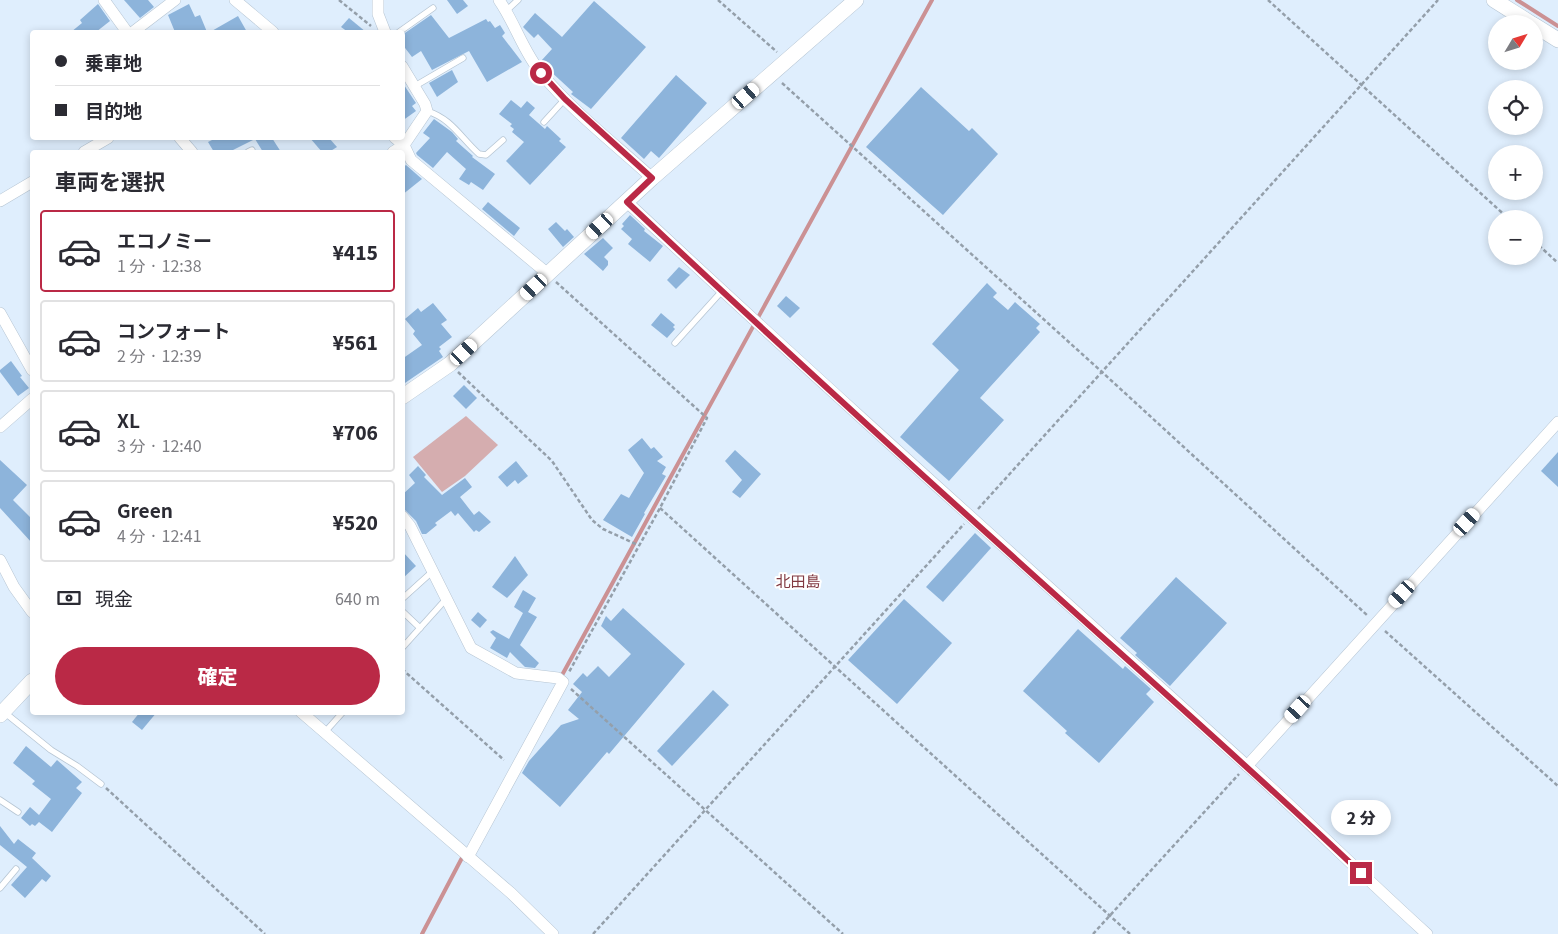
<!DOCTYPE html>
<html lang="ja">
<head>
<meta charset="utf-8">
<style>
  :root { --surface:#fff; --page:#f7f7f7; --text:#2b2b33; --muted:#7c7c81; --line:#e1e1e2; --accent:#ba2946 }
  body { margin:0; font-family:Georgia,"Noto Sans JP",serif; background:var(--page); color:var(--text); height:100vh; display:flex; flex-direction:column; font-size:19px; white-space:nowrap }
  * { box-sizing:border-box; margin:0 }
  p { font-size:16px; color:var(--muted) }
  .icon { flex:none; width:28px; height:28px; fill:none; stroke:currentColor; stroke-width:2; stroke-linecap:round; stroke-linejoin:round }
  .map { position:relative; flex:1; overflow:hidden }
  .sheet { position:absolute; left:30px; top:150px; width:375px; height:565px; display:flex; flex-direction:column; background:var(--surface); border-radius:5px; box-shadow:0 2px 8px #0003 }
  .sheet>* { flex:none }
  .guide { position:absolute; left:30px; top:30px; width:375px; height:110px; border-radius:5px; box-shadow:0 2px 8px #0003; display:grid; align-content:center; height:110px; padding:0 25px; background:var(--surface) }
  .needle { width:32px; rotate:52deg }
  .controls { position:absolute; left:1488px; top:15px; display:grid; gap:10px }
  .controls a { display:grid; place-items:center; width:55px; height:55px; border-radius:50%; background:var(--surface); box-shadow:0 2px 8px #0003; font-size:25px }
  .end { position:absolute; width:22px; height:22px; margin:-11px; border:6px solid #ba2946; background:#fff; box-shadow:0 0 0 2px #fff }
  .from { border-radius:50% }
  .bubble { position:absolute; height:35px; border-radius:18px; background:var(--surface); box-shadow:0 2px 8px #0003; font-size:16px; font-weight:800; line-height:35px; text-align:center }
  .car { position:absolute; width:15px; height:30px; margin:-15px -8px; border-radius:6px; box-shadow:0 0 4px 1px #0007; background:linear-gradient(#fff 24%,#345 0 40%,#fff 0 76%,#345 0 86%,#fff 0) }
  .guide b { display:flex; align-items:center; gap:18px; height:48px; font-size:19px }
  .guide b+b { border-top:1px solid var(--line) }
  .guide i { width:12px; height:12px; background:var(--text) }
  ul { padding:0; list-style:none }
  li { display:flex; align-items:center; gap:15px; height:82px; margin:0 10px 8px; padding:0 15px; border:2px solid var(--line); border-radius:5px }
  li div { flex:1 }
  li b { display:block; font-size:19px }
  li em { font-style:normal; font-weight:800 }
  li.on { border-color:var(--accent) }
  li>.icon { width:45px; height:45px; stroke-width:1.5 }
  h2 { padding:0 25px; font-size:22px; line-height:60px }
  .pay { display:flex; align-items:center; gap:12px; height:55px; padding:0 25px; font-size:19px }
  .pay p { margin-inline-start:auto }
  .action { display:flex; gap:10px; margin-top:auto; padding:10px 25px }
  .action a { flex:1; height:58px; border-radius:30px; background:var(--accent); color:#fff; font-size:20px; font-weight:800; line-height:58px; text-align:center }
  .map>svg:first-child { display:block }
  .green { fill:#d5adaf }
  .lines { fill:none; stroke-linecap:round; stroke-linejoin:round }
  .stream { stroke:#cb9194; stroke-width:4 }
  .building { fill:#8db4db }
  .service-casing { stroke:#b6c5d3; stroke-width:7 }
  .minor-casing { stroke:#b6c5d3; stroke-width:12 }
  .tertiary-casing { stroke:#b6c5d3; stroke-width:16 }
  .path { stroke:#949faa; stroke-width:2.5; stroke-dasharray:4 2.5; stroke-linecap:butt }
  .service { stroke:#fff; stroke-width:5.5 }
  .minor { stroke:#fff; stroke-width:11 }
  .tertiary { stroke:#fff; stroke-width:15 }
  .route { stroke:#ba2946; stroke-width:6 }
  .labels { text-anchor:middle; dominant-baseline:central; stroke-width:4; stroke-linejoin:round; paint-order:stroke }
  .quarter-label { font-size:15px; fill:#813941; stroke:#fff }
</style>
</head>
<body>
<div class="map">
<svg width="1558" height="934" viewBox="0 0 1558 934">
  <rect width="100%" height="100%" fill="#dfeefd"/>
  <path class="green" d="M466 416 498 445 465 476 442 492 413 457Z"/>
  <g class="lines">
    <g class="stream">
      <path d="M1517 0 1558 26"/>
      <path d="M561 677 932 0"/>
      <path d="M422 934 464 854"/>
    </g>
  </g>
  <g class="building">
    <path d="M124 0H148L154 7 140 18Z"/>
    <path d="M447 0H463L468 6 457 14Z"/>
    <path d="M594 1 646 47 591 109 571 94 573 92 548 69 541 61 552 49 538 34 534 38 523 27 535 13 562 37Z"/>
    <path d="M98 4 110 21 96 32H71L82 23 80 20Z"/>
    <path d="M189 4 195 17 200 15 207 32H175L168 15Z"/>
    <path d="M431 15 449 38 486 19 488 22 490 21 495 28 500 25 505 33 502 36 522 62 487 82 469 51 432 70 421 51 412 57 402 44V35Z"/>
    <path d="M238 16 247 32H210Z"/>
    <path d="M349 18 366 32H348L341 27Z"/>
    <path d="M452 70 458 82 437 97 429 83Z"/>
    <path d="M676 75 707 103 659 158 651 151 644 159 621 138Z"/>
    <path d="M402 82 416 103 412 106 416 111 402 121Z"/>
    <path d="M921 87 969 131 972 128 998 154 943 215 866 147Z"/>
    <path d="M511 100 521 108 527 101 535 108 529 115 545 129 547 126 561 139 559 141 566 147 530 185 506 161 524 142 512 132 514 129 510 126 512 124 499 114Z"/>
    <path d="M434 119 452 132 458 139 456 141 473 156 472 157 495 174 483 190 471 182 469 185 459 179 466 169 447 152 433 168 417 155 416 153 430 138 423 133Z"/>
    <path d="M216 138H272L281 152H263L255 139 229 152H214L208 142Z"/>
    <path d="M310 138H329L337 147 329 152H322Z"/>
    <path d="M406 165 422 179 402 195V168Z"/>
    <path d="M488 202 520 228 514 236 482 209Z"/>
    <path d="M630 215 645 229 644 231 663 246 650 262 628 244 632 239 621 229 624 226 622 224Z"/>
    <path d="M556 222 565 231 567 229 574 237 563 247 548 229Z"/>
    <path d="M603 238 613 248 604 257 608 261V265L603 271 584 254Z"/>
    <path d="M679 267 690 275 676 289 667 280Z"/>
    <path d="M987 283 997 293 993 297 1008 310 1015 302 1040 324 1036 328 1040 332 980 398 1004 420 949 481 900 437 959 370 932 344Z"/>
    <path d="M786 296 800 308 790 318 777 306Z"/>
    <path d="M433 303 447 320 441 324 452 337 439 347 441 349 439 351 443 357 402 385V359L422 345 413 334 415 331 405 319 418 308 421 312Z"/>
    <path d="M661 313 675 325 673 327 675 329 667 338 651 325Z"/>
    <path d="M11 361 22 376 20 377 29 388 18 396 0 372V370Z"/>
    <path d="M464 385 477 398 466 409 453 396Z"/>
    <path d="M642 438 651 449 654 447 663 457 657 461 666 467 662 474 666 476 644 513 645 514 632 537 603 520 621 494 629 498 644 473 628 450Z"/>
    <path d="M735 450 761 474 740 498 732 492 742 480 725 461Z"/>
    <path d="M1558 452V487L1541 471Z"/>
    <path d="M0 460 27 485 13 500 32 519V543L0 508Z"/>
    <path d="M516 461 528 476 518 484 515 480 507 487 498 477Z"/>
    <path d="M418 466 426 475 424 477 442 495 465 478 472 487 460 497 474 515 479 511 491 522 479 532 476 530 474 532 458 513 455 516 451 511 435 523 437 525 426 534H422L416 521 402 507V495L415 483 409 475Z"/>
    <path d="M975 533 991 548 943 602 926 587Z"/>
    <path d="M402 551 416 566 402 579Z"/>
    <path d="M515 556 528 575 507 598 492 587Z"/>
    <path d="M1176 577 1227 623 1170 686 1135 655 1137 653 1120 638Z"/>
    <path d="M523 590 536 598 528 612 537 617 520 645 539 663 535 668 525 667 510 652 507 658 490 648 496 638 490 632 493 630 509 639 523 613 514 607Z"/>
    <path d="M904 599 952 643 897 704 848 660Z"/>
    <path d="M623 608 685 664 609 754 607 752 560 807 522 773 529 761 561 725 579 719 568 710 582 692 573 684 583 673 587 677 598 666 609 677 631 654 601 626 606 616 611 621Z"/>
    <path d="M478 612 487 620 480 628 471 620Z"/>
    <path d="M1078 629 1123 669 1125 666 1151 689 1146 694 1154 702 1099 763 1065 733 1067 731 1023 691Z"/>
    <path d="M713 690 729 705 672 766 657 751Z"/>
    <path d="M140 712H157L142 730 132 722Z"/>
    <path d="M26 746 51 767 57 760 82 782 76 788 82 793 52 832 39 822 35 826 32 824 30 826 21 818 30 807 39 815 51 799 32 784 35 781 13 763Z"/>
    <path d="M0 826 14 844 18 839 36 853 32 858 51 876 46 882 42 879 25 898 11 885 27 867 0 845Z"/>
  </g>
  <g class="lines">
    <defs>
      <g id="service">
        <path d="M506 11 518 0"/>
        <path d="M399 32 433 8"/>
        <path d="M415 86 463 58"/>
        <path d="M427 111C452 119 460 137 479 154L486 155 503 140"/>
        <path d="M544 122 565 99"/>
        <path d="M248 152 252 150"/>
        <path d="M675 343 722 291"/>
        <path d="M402 599 433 571"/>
        <path d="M402 611 420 628"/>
        <path d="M402 648 447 598"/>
        <path d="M4 712 51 750 77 766 101 784"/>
        <path d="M325 732 343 712"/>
        <path d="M0 800 18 812"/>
        <path d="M0 888 16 869"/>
      </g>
      <g id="minor">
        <path d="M104 0 127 32"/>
        <path d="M235 0 273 32"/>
        <path d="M378 0V14L385 32"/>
        <path d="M499 0C515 23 523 51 541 73 572 111 615 144 652 178"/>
        <path d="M133 32 175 0"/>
        <path d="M180 138 192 152"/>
        <path d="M395 138 404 145 411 160 548 274"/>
        <path d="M84 152 108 138"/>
        <path d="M393 152 404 145 427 111 425 104 402 66"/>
        <path d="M0 201 32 182"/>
        <path d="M627 202C830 392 1038 577 1244 763 1306 819 1365 878 1427 934"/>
        <path d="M0 313 32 370"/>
        <path d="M0 427 32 399"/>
        <path d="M402 516 410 526 471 648 516 673 558 678 563 682 468 857"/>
        <path d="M0 560 14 587 32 612"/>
        <path d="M301 712 511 893 553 934"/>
        <path d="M1247 766 1558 422"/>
      </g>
      <g id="tertiary">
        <path d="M1494 0 1532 24"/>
        <path d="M1534 25 1558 40"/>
        <path d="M402 397 450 364 652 178 856 0"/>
        <path d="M0 715 32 681"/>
      </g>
    </defs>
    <use href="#service" class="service-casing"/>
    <use href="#minor" class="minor-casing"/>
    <use href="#tertiary" class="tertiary-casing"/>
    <g class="path">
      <path d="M339 0 371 26"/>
      <path d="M718 0 777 52"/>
      <path d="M1268 0 1509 219"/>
      <path d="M782 83 1102 372 1368 616"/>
      <path d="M1534 241 1558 263"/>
      <path d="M556 282 707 418 660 508 569 672"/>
      <path d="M458 372 552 461 592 520 603 529 638 545"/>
      <path d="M660 508 1130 934"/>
      <path d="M978 509 1438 0"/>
      <path d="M1385 631 1558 786"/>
      <path d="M402 669 504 760"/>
      <path d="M571 689 843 934"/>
      <path d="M106 788 265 934"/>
      <path d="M593 934 964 524"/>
      <path d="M1093 934 1239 774"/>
    </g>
    <use href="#service" class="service"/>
    <use href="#minor" class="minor"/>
    <use href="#tertiary" class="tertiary"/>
  </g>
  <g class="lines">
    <path class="route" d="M541 73 565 99 652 178 627 202C753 321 881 438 1010 554 1127 660 1246 764 1361 873"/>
  </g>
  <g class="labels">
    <g class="quarter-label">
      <text x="798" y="580">北田島</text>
    </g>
  </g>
</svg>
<div class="controls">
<a><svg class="needle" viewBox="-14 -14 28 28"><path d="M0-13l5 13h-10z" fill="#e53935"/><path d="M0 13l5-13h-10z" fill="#7c7c81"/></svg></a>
<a><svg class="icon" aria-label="locate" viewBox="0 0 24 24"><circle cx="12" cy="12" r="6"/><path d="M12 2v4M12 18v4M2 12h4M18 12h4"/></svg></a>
<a>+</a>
<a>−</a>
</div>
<i class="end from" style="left:541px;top:73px"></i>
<i class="end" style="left:1361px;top:873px"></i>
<div class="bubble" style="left:1331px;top:800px;width:60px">2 分</div>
<i class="car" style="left:746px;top:96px;rotate:49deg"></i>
<i class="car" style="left:600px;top:226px;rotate:228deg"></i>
<i class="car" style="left:534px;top:287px;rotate:227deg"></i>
<i class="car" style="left:464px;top:352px;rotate:47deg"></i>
<i class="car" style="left:1467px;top:522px;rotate:42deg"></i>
<i class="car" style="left:1402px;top:594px;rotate:222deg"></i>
<i class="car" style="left:1298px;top:709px;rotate:222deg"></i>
<div class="guide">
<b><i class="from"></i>乗車地</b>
<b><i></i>目的地</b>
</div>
<section class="sheet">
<h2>車両を選択</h2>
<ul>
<li class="on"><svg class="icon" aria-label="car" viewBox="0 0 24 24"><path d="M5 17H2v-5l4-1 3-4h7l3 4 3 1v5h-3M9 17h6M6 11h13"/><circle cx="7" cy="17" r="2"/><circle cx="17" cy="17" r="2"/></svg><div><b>エコノミー</b><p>1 分 · 12:38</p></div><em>¥415</em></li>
<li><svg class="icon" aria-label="car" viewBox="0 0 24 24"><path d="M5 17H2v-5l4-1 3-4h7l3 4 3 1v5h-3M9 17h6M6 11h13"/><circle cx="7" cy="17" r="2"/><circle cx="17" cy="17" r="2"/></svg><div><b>コンフォート</b><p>2 分 · 12:39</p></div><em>¥561</em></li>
<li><svg class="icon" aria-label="car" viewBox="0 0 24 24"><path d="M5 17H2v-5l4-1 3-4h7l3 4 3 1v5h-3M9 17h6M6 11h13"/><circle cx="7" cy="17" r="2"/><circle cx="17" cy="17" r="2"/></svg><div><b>XL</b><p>3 分 · 12:40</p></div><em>¥706</em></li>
<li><svg class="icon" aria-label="car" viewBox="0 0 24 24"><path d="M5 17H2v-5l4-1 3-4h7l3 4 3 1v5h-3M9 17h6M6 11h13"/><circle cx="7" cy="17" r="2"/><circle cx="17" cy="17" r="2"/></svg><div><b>Green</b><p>4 分 · 12:41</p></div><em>¥520</em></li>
</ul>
<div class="pay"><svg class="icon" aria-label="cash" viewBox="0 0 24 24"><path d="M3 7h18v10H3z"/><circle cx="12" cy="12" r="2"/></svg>現金<p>640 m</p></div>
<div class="action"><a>確定</a></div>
</section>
</div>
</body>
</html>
